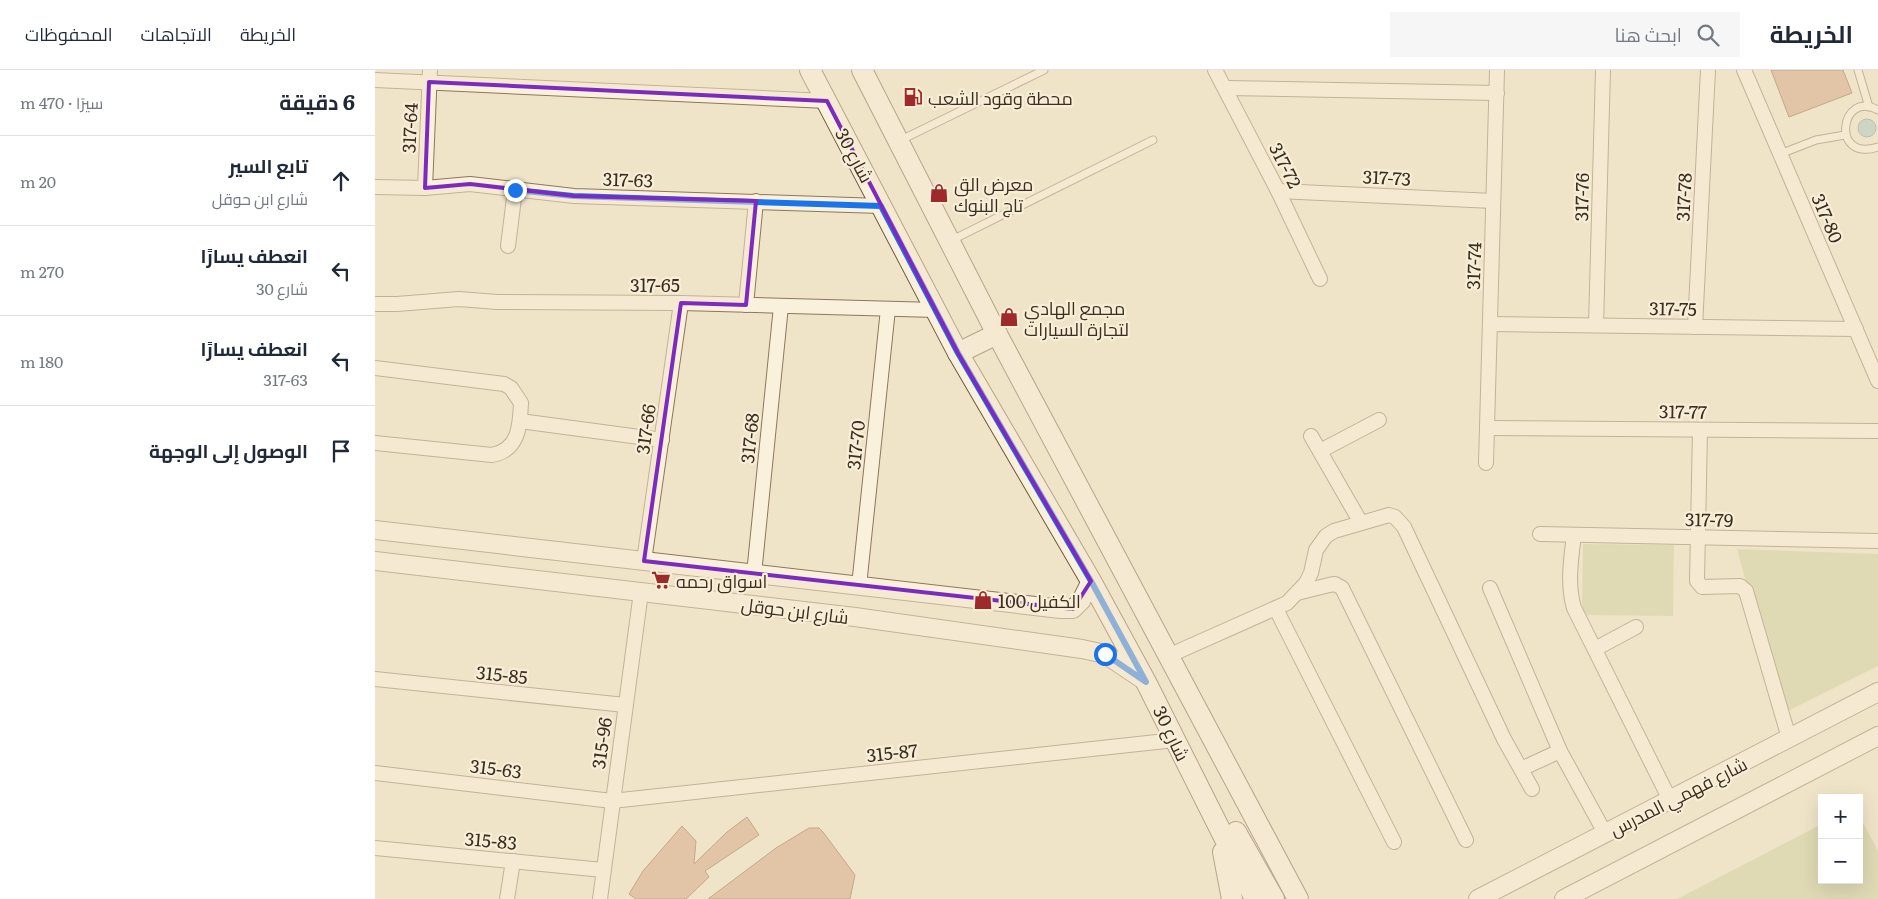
<!DOCTYPE html>
<html lang="ar">
<head>
<meta charset="utf-8">
<style>
  :root { --surface:#fff; --page:#f6f6f7; --text:#1f2937; --muted:#747a83; --line:#e0e1e3 }
  body { margin:0; font-family:Literata,Cairo,serif; background:var(--page); color:var(--text); direction:rtl }
  .controls { position:absolute; right:15px; bottom:15px; display:grid; overflow:hidden; border-radius:0px; box-shadow:0 5px 20px #0002 }
  .controls button { width:45px; height:45px; display:grid; place-items:center; padding:0; border:0; border-bottom:1px solid var(--line); background:var(--surface); color:var(--text); font:25px sans-serif }
  .stop { position:absolute; width:15px; height:15px; margin:-11px; border:4px solid #1a73e8; border-radius:50%; background:#fff }
  .stop.end { background:#1a73e8; border-color:#fff; box-shadow:0 1px 5px #0008 }
  .list { margin:0; padding:0; list-style:none }
  h2 { display:flex; justify-content:space-between; align-items:center; height:65px; margin:0; padding:0 20px; font-size:21px }
  h2 small { font-size:16px; font-weight:400; color:var(--muted) }
  .list li { display:grid; grid-template-columns:32px 1fr auto; gap:15px; align-items:center; box-sizing:border-box; height:90px; padding:0 20px; border-top:1px solid var(--line) }
  .list b { display:block; font-size:19px; white-space:nowrap }
  .list p { margin:0; font-size:16px; white-space:nowrap; color:var(--muted) }
  .list em { font-size:16px; font-style:normal; color:var(--muted) }
  .icon { flex:none; width:28px; height:28px; fill:none; stroke:currentColor; stroke-width:2; stroke-linecap:round; stroke-linejoin:round }
  .map { position:relative; flex:none; width:1503px; height:829px; overflow:hidden; direction:ltr }
  header { display:flex; align-items:center; gap:30px; box-sizing:border-box; height:70px; padding:0 25px; background:var(--surface); border-bottom:1px solid var(--line) }
  header strong { font-size:24px }
  nav { display:flex; gap:28px; margin-inline-start:auto; font-size:18px }
  .search { width:350px; height:45px; background:var(--page); display:flex; align-items:center; gap:12px; box-sizing:border-box; padding:0 18px; border-radius:0px; color:var(--muted); font-size:19px }
  main { display:flex }
  aside { flex:1; background:var(--surface) }
  .map>svg:first-child { display:block }
  .green { fill:#c9cf9b }
  .water { fill:#a9c4bc; stroke:#6f938a }
  .building { fill:#cf9f7d; stroke:#8d5f41 }
  .lines { fill:none; stroke-linecap:round; stroke-linejoin:round }
  .service-casing { stroke:#8d765c; stroke-width:9 }
  .minor-casing { stroke:#8d765c; stroke-width:16 }
  .tertiary-casing { stroke:#8d765c; stroke-width:20 }
  .secondary-casing { stroke:#6f573f; stroke-width:22 }
  .service { stroke:#faf1dc; stroke-width:7 }
  .minor { stroke:#faf1dc; stroke-width:14 }
  .tertiary { stroke:#faf1dc; stroke-width:18 }
  .secondary { stroke:#faf1dc; stroke-width:20 }
  .route { stroke:#1a73e8; stroke-width:6 }
  .marked { fill:none; stroke:#7b2cbf; stroke-width:4; stroke-linejoin:round }
  .labels { text-anchor:middle; dominant-baseline:central; stroke-width:4.5; stroke-linejoin:round; paint-order:stroke }
  .poi-label { font-size:18px; fill:#3d2e20; stroke:#f7eed8; text-anchor:start }
  .street-label { font-size:18px; fill:#3d2e20; stroke:#f7eed8 }
</style>
</head>
<body>
<header>
<strong>الخريطة</strong>
<div class="search"><svg class="icon" aria-label="search" viewBox="0 0 24 24"><circle cx="10" cy="10" r="6"/><path d="M15 15l6 6"/></svg>ابحث هنا</div>
<nav><a>الخريطة</a><a>الاتجاهات</a><a>المحفوظات</a></nav>
</header>
<main>
<div class="map">
<svg width="1503" height="829" viewBox="0 0 1503 829">
  <rect width="100%" height="100%" fill="#f0e4c8"/>
  <g class="green">
    <path d="M 1208,474 L 1299,475 L 1298,546 L 1207,545 Z"/>
    <path d="M 1362,479 L 1503,484 L 1503,596 L 1407,644 Z"/>
    <path d="M 1484,745 L 1503,781 L 1503,829 L 1302,829 L 1447,754 L 1447,810 L 1484,810 Z"/>
  </g>
  <circle class="water" cx="1492" cy="58" r="9"/>
  <g class="building">
    <path d="M 1396,0 L 1468,0 L 1477,23 L 1414,47 Z"/>
    <path d="M 372,747 L 384,765 L 330,801 L 334,807 L 311,829 L 261,829 L 254,824 L 268,801 L 307,756 L 321,771 L 319,794 L 352,762 Z"/>
    <path d="M 434,758 L 444,758 L 448,762 L 480,805 L 475,829 L 333,829 L 401,778 Z"/>
  </g>
  <g class="lines">
    <g class="service-casing">
      <g id="service">
        <path d="M 1483,0 L 1494,37"/>
        <path d="M 1503,40 C 1465,19 1455,93 1503,77"/>
        <path d="M 524,71 L 669,0"/>
        <path d="M 1405,84 L 1441,70 L 1470,65"/>
        <path d="M 575,171 L 778,70"/>
      </g>
    </g>
    <g class="minor-casing">
      <g id="minor">
        <path d="M 840,0 L 903,121 L 945,209"/>
        <path d="M 1369,0 L 1503,311"/>
        <path d="M 0,10 L 452,31"/>
        <path d="M 851,18 L 1122,23"/>
        <path d="M 0,117 L 50,118 L 95,114 L 199,126 L 506,136"/>
        <path d="M 50,118 L 55,0"/>
        <path d="M 903,121 L 1118,131"/>
        <path d="M 133,176 L 140,120"/>
        <path d="M 0,234 L 22,234 L 84,229 L 122,232 L 306,233 L 561,240"/>
        <path d="M 371,235 L 381,131"/>
        <path d="M 1115,254 L 1481,259"/>
        <path d="M 1221,255 L 1228,0"/>
        <path d="M 1320,257 L 1333,0"/>
        <path d="M 0,298 L 129,314 L 136,318 L 146,333 C 145,356 144,380 117,385 L 0,373"/>
        <path d="M 145,351 L 287,370"/>
        <path d="M 1112,358 L 1503,361"/>
        <path d="M 1325,360 L 1322,511 L 1327,517 L 1365,516 L 1371,521 L 1414,668"/>
        <path d="M 936,366 L 986,453"/>
        <path d="M 945,381 L 1004,350"/>
        <path d="M 1111,393 L 1122,0"/>
        <path d="M 1165,464 L 1503,471"/>
        <path d="M 1199,465 C 1196,489 1192,514 1199,538 L 1295,730"/>
        <path d="M 269,491 L 306,233"/>
        <path d="M 379,504 L 406,236"/>
        <path d="M 484,516 L 513,239"/>
        <path d="M 1115,518 L 1185,681 L 1230,763"/>
        <path d="M 922,523 L 954,515 L 960,514 L 967,518 L 1091,770"/>
        <path d="M 901,539 L 1019,772"/>
        <path d="M 1220,579 L 1261,557"/>
        <path d="M 793,586 L 912,533 L 931,513 L 936,503 L 941,480 L 951,466 L 959,461 L 1014,445 L 1020,447 L 1029,457 L 1129,669 L 1157,719"/>
        <path d="M 0,609 L 250,635"/>
        <path d="M 1146,699 L 1185,681"/>
        <path d="M 0,703 L 237,731 L 800,670"/>
        <path d="M 0,778 L 228,800"/>
        <path d="M 132,829 L 138,791"/>
        <path d="M 225,829 L 266,522"/>
      </g>
    </g>
    <g class="tertiary-casing">
      <g id="tertiary">
        <path d="M 0,460 L 686,539 L 698,539 L 706,531 L 716,511"/>
        <path d="M 0,491 L 480,547 L 707,579 L 730,584 L 770,611"/>
        <path d="M 1103,829 L 1503,622"/>
        <path d="M 1189,829 L 1503,666"/>
      </g>
    </g>
    <g class="secondary-casing">
      <g id="secondary">
        <path d="M 435,0 L 583,283 L 716,511 L 771,612 L 880,829"/>
        <path d="M 487,0 L 622,264 L 923,829"/>
        <path d="M 583,283 L 622,264"/>
        <path d="M 861,762 L 899,829"/>
        <path d="M 848,782 L 857,829"/>
      </g>
    </g>
    <use href="#service" class="service"/>
    <use href="#minor" class="minor"/>
    <use href="#tertiary" class="tertiary"/>
    <use href="#secondary" class="secondary"/>
  </g>
  <g class="lines">
    <path class="route" d="M 140,120 L 198,126 L 506,136 L 583,283 L 716,511 L 771,612 L 730,584"/>
  </g>
  <path d="M0 0H1503V829H0ZM 54,12 L 452,31 L 583,283 L 716,511 L 698,539 L 269,491 L 306,233 L 371,235 L 381,131 L 199,126 L 95,114 L 50,118 Z" fill="#f0e4c8" fill-opacity=".55" fill-rule="evenodd"/>
  <path class="marked" d="M 54,12 L 452,31 L 583,283 L 716,511 L 698,539 L 269,491 L 306,233 L 371,235 L 381,131 L 199,126 L 95,114 L 50,118 Z"/>
  <defs>
    <g id="fuel-bare" transform="scale(1.5)"><path d="M-5.5-6h7V0h2V4h1.3V-2.5L3-4.5l.8-.8L6-3V5H2.5V1h-1V6h-7ZM-4.2-4.7v3.2H.2V-4.7Z" fill="#9e2a2b" stroke="#f7eed8" stroke-width="2.5" paint-order="stroke"/></g>
    <g id="shop-bare" transform="scale(1.5)"><path d="M-5-2.5h2.3a2.7 3.5 0 0 1 5.4 0H5L5.5 6h-11ZM-1.5-2.5h3a1.5 2.3 0 0 0-3 0Z" fill="#9e2a2b" stroke="#f7eed8" stroke-width="2.5" paint-order="stroke"/></g>
    <g id="supermarket-bare" transform="scale(1.5)"><path d="M-6-5.5h2.5l.6 2H6L4.5 2H-2.5L-4.4-4H-6ZM-1.5 3.2a1.3 1.3 0 1 0 .1 0ZM3 3.2a1.3 1.3 0 1 0 .1 0Z" fill="#9e2a2b" stroke="#f7eed8" stroke-width="2.5" paint-order="stroke"/></g>
  </defs>
  <g fill-rule="evenodd">
    <use href="#fuel-bare" x="538" y="27"/>
    <use href="#shop-bare" x="564" y="123"/>
    <use href="#shop-bare" x="634" y="247"/>
    <use href="#supermarket-bare" x="286" y="510"/>
    <use href="#shop-bare" x="608" y="530"/>
  </g>
  <g class="labels">
    <g class="poi-label">
      <text x="553" y="27">محطة وقود الشعب</text>
      <text x="579" y="113">معرض الق<tspan x="579" dy="21">تاج البنوك</tspan></text>
      <text x="649" y="237">مجمع الهادي<tspan x="649" dy="21">لتجارة السيارات</tspan></text>
      <text x="301" y="510">اسواق رحمه</text>
      <text x="623" y="530">الكفيل 100</text>
    </g>
    <g class="street-label">
      <text transform="translate(34 58) rotate(-87)">317-64</text>
      <text transform="translate(480 85) rotate(62)">شارع 30</text>
      <text transform="translate(911 95) rotate(63)">317-72</text>
      <text transform="translate(1012 107) rotate(3)">317-73</text>
      <text transform="translate(253 109) rotate(2)">317-63</text>
      <text transform="translate(1206 127) rotate(-89)">317-76</text>
      <text transform="translate(1308 127) rotate(-87)">317-78</text>
      <text transform="translate(1453 148) rotate(67)">317-80</text>
      <text transform="translate(1098 196) rotate(-88)">317-74</text>
      <text x="280" y="214">317-65</text>
      <text transform="translate(1298 238) rotate(1)">317-75</text>
      <text transform="translate(1308 341) rotate(1)">317-77</text>
      <text transform="translate(270 359) rotate(-82)">317-66</text>
      <text transform="translate(374 368) rotate(-84)">317-68</text>
      <text transform="translate(480 375) rotate(-84)">317-70</text>
      <text transform="translate(1334 449) rotate(1)">317-79</text>
      <text transform="translate(420 540) rotate(7)">شارع ابن حوقل</text>
      <text transform="translate(127 604) rotate(6)">315-85</text>
      <text transform="translate(797 663) rotate(64)">شارع 30</text>
      <text transform="translate(226 673) rotate(-82)">315-96</text>
      <text transform="translate(517 682) rotate(-6)">315-87</text>
      <text transform="translate(121 698) rotate(7)">315-63</text>
      <text transform="translate(1303 726) rotate(-27)">شارع فهمي المدرس</text>
      <text transform="translate(116 770) rotate(5)">315-83</text>
    </g>
  </g>
</svg>
<div class="controls">
<button>+</button>
<button>−</button>
</div>
<div class="stop" style="left:730px;top:584px"></div>
<div class="stop end" style="left:140px;top:120px"></div>
</div>
<aside>
<h2>6 دقيقة<small>سيرًا · 470 m</small></h2>
<ul class="list">
<li><svg class="icon" aria-label="ahead" viewBox="0 0 24 24"><path d="M12 20V5M6 11l6-6 6 6"/></svg><div><b>تابع السير</b><p>شارع ابن حوقل</p></div><em>20 m</em></li>
<li><svg class="icon" aria-label="left" viewBox="0 0 24 24"><path d="M17 20v-9H6M10 6l-5 5 5 5"/></svg><div><b>انعطف يسارًا</b><p>شارع 30</p></div><em>270 m</em></li>
<li><svg class="icon" aria-label="left" viewBox="0 0 24 24"><path d="M17 20v-9H6M10 6l-5 5 5 5"/></svg><div><b>انعطف يسارًا</b><p>317-63</p></div><em>180 m</em></li>
<li><svg class="icon" aria-label="arrive" viewBox="0 0 24 24"><path d="M6 21V4h12l-3 4 3 4H6"/></svg><div><b>الوصول إلى الوجهة</b></div></li>
</ul>
</aside>
</main>
</body>
</html>
